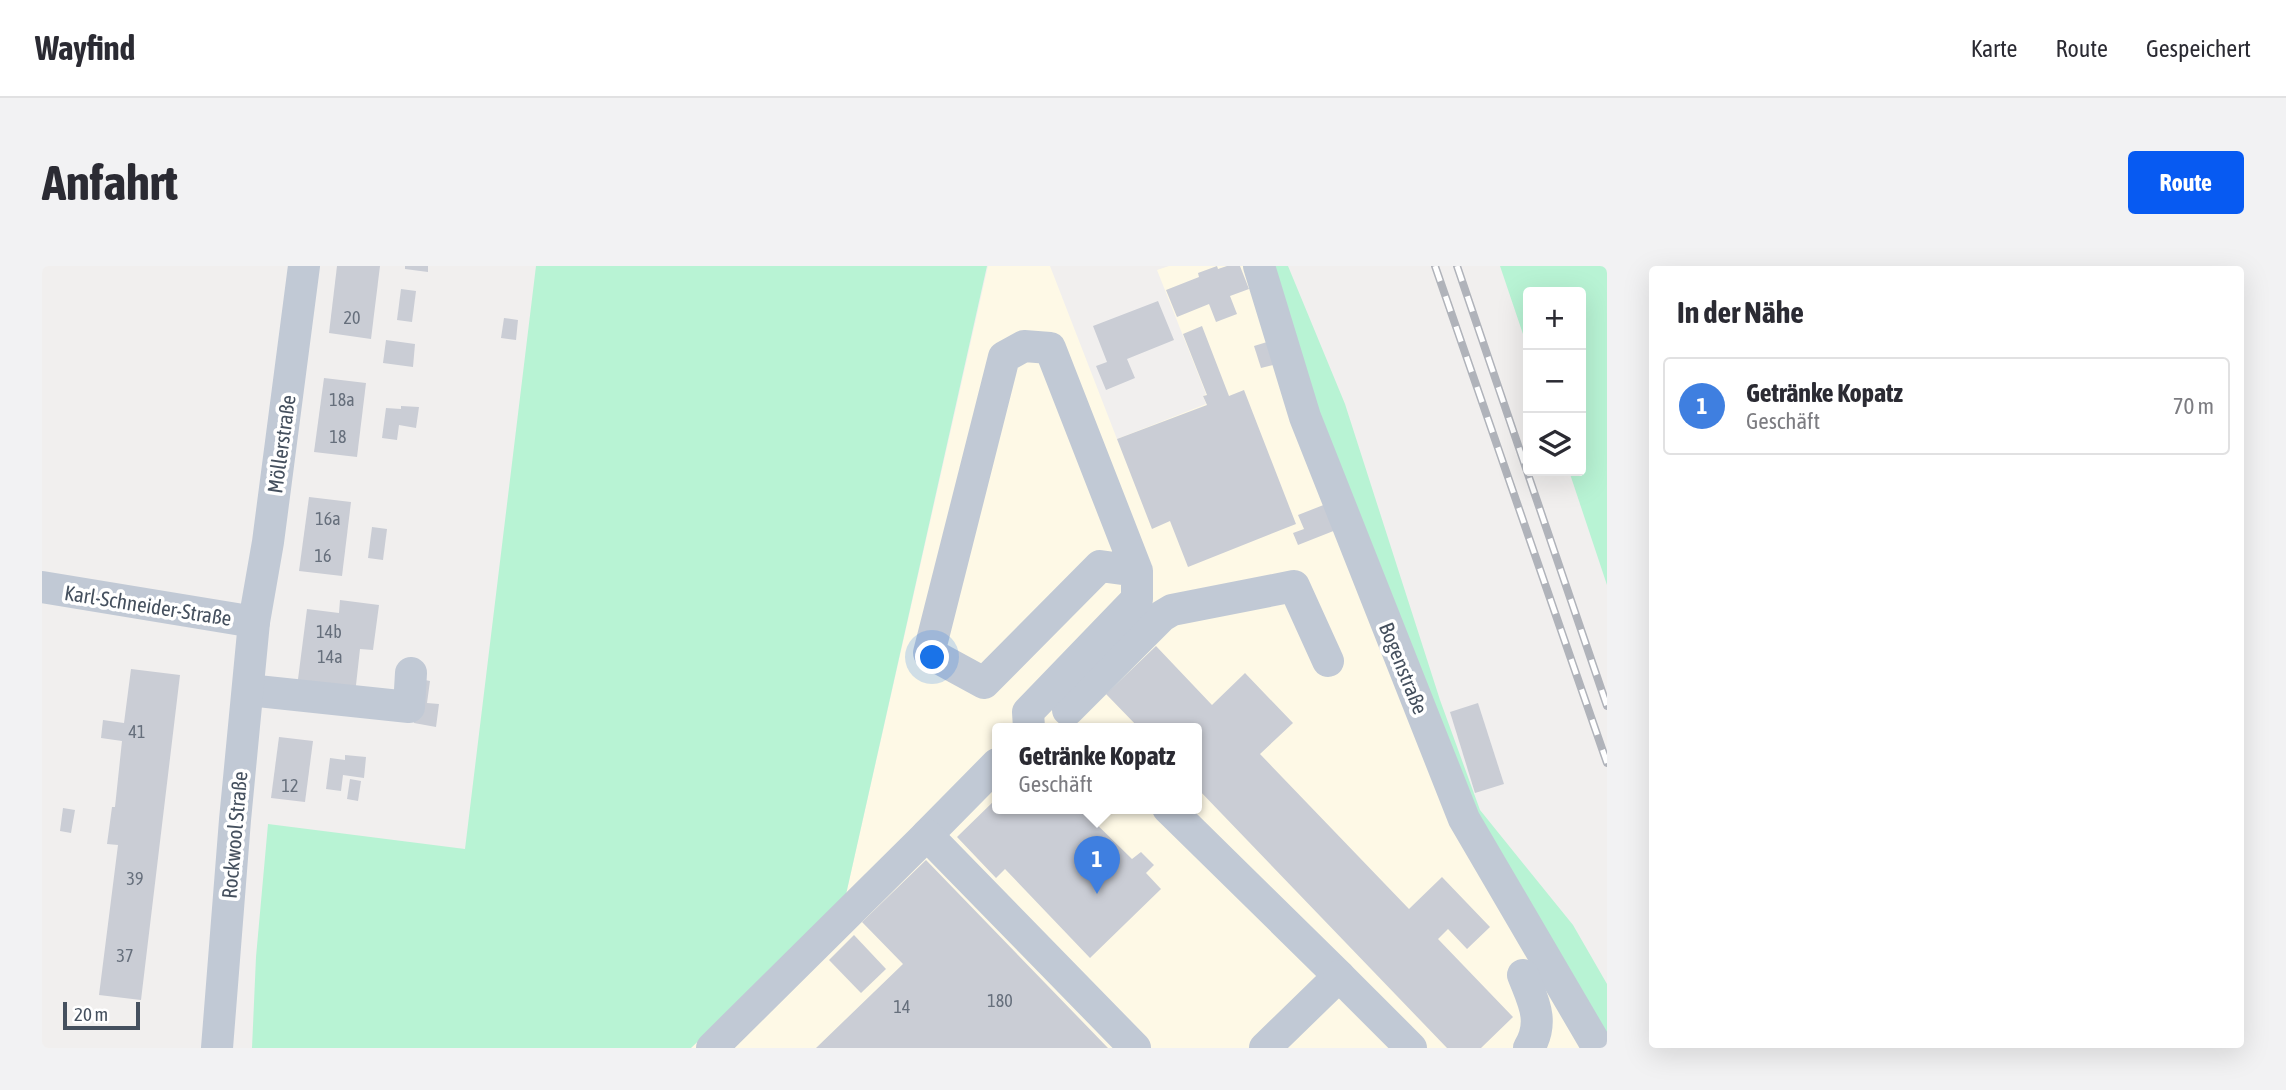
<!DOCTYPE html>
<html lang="de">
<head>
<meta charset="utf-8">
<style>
  :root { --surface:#fff; --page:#f2f2f3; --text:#2b2b33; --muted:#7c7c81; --line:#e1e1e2; --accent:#075af2 }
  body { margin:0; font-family:"Asap Condensed",sans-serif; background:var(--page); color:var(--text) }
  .controls { position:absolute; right:21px; top:21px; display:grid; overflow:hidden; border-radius:7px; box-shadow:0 7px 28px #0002 }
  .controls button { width:63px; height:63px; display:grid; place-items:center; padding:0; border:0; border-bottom:2px solid var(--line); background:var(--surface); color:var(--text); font:35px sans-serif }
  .scale { position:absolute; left:21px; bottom:18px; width:77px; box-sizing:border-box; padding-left:7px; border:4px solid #45505e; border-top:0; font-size:19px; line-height:24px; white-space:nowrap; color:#45505e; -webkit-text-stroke:5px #fff; paint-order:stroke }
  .you { position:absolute; left:891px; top:392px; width:24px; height:24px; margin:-18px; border:5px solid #fff; border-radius:50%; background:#1a73e8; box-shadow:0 0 0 10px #1a73e833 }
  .badge { display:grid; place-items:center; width:46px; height:46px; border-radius:50%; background:var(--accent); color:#fff; font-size:23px; font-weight:700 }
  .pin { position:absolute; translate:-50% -58px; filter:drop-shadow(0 2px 4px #0008) }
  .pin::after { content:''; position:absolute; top:37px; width:24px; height:21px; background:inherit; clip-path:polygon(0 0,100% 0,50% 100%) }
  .popup { position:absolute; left:950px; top:457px; width:210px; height:91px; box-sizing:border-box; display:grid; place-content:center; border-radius:7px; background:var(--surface); filter:drop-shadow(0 2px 5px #0005); font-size:23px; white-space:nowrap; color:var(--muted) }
  .popup b { font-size:26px; color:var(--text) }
  .popup::after { content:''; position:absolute; left:50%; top:100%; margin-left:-14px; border:14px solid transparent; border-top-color:var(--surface) }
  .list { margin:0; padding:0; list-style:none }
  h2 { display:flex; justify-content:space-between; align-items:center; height:91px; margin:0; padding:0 28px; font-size:30px }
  h2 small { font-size:23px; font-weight:400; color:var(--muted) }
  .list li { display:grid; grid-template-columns:46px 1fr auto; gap:21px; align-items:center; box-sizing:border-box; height:98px; margin:0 14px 14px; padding:0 14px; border:2px solid var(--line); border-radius:7px }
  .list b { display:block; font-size:26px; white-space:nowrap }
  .list p { margin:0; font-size:23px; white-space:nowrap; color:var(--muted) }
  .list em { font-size:23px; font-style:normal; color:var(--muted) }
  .icon { flex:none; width:38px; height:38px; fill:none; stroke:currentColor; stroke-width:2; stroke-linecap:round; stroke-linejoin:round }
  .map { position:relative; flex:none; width:1565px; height:782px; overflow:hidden; border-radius:7px }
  header { display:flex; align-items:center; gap:42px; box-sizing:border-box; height:98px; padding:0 35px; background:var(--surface); border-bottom:2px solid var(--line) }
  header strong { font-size:33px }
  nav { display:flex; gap:38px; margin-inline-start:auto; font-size:24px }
  .intro { display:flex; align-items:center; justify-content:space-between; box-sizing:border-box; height:168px; padding:0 42px }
  h1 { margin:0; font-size:49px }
  .button { padding:18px 32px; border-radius:7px; background:var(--accent); color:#fff; font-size:24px; font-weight:700 }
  main { display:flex; gap:42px; padding:0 42px }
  aside { flex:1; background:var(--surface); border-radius:7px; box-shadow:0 7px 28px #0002 }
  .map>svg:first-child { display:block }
  .commercial { fill:#fef9e6; fill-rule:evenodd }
  .green { fill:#b8f3d4 }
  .building { fill:#cacdd5 }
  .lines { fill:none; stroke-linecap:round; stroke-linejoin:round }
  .minor { stroke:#c1c9d5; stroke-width:32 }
  .rail-casing { stroke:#b0b3ba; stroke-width:8 }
  .rail { stroke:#fff; stroke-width:5; stroke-dasharray:16; stroke-linecap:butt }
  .labels { text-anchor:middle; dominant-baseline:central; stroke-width:7; stroke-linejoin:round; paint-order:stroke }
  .number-label { font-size:18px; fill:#666f7c }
  .street-label { font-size:21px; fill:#45505e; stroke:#fff }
</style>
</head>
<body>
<header>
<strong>Wayfind</strong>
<nav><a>Karte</a><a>Route</a><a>Gespeichert</a></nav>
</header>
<div class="intro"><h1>Anfahrt</h1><a class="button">Route</a></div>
<main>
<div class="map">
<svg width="1565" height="782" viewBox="0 0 1565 782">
  <rect width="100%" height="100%" fill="#f1efee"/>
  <path class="commercial" d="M 946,0 L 1008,0 L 1075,173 L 1164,138 L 1161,130 L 1164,128 L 1115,4 L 1127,0 L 1212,0 L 1251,145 L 1547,782 L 649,782 L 803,633 ZM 955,462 L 1155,462 L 1155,542 L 955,542 Z"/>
  <g class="green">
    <path d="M 494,0 L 945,0 L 803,633 L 649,782 L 210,782 L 214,691 L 226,558 L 423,583 Z"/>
    <path d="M 1223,0 L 1246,0 L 1303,138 L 1398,434 L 1438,544 L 1531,659 L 1565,718 L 1565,770 L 1428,551 Z"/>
    <path d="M 1458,0 L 1565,0 L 1565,319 L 1527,205 L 1539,205 L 1539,26 L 1486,26 L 1486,83 Z"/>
  </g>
  <g class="building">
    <path d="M 295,0 L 338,0 L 329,73 L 287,67 Z"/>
    <path d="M 363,0 L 386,0 L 386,6 L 363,3 Z"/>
    <path d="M 1175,0 L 1176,3 L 1185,0 L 1198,0 L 1207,23 L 1188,30 L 1195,48 L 1174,56 L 1167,38 L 1135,51 L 1124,24 L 1157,11 L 1156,7 Z"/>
    <path d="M 359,23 L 374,25 L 370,56 L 355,54 Z"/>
    <path d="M 1116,35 L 1132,74 L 1085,93 L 1093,112 L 1064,124 L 1054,100 L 1065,96 L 1051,60 Z"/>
    <path d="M 462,52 L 476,54 L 474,74 L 459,72 Z"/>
    <path d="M 1160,60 L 1187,130 L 1202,124 L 1254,258 L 1146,301 L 1128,255 L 1110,263 L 1075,173 L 1165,139 L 1161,130 L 1165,129 L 1141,68 Z"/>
    <path d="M 344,74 L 373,78 L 371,101 L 341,97 Z"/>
    <path d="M 1232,74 L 1239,97 L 1219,102 L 1212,80 Z"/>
    <path d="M 282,112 L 324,117 L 315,191 L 272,186 Z"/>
    <path d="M 359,140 L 377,141 L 374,162 L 357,159 L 355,174 L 340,172 L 344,142 L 359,143 Z"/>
    <path d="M 267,231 L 309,236 L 300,310 L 257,305 Z"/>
    <path d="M 1284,238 L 1294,264 L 1256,279 L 1251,267 L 1262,263 L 1256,249 Z"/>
    <path d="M 330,261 L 345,263 L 341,294 L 326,292 Z"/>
    <path d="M 298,334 L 337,339 L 331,384 L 318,383 L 313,428 L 255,421 L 265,343 L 297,347 Z"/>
    <path d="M 1114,380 L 1170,439 L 1203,407 L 1251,457 L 1218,488 L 1367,643 L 1400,611 L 1448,661 L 1425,683 L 1406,663 L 1396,673 L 1471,751 L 1439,782 L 1405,782 L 1155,522 L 1155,462 L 1097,462 L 1064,428 Z"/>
    <path d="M 89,403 L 138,409 L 99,734 L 57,729 L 76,579 L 65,578 L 70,541 L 73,541 L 80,475 L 59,472 L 61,454 L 82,457 Z"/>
    <path d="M 378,413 L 388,415 L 385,437 L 397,438 L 394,461 L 372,457 Z"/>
    <path d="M 1436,437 L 1462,518 L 1433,527 L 1408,446 Z"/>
    <path d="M 237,471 L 271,475 L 263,536 L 229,532 Z"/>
    <path d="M 303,489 L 324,491 L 322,512 L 301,509 L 299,525 L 284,523 L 288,492 L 303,494 Z"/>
    <path d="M 308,513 L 319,515 L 316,535 L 305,533 Z"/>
    <path d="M 955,532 L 955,542 L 1038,542 L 1090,593 L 1099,586 L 1112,599 L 1104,607 L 1119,623 L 1048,692 L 963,603 L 954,612 L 915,571 Z"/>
    <path d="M 21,542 L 33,544 L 29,567 L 18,565 Z"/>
    <path d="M 884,594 L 1066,782 L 774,782 L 861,698 L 820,656 Z"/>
    <path d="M 812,669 L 844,703 L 819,727 L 787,694 Z"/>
  </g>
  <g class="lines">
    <g class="minor">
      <path d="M 1217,0 L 1263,151 L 1422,553 L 1556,782"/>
      <path d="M 0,321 L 212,356"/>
      <path d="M 206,424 L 367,441 L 369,407"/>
      <path d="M 1026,444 L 1120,350 L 1130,344 L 1252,320 L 1286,395"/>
      <path d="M 987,462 L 986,446 L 1095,333 L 1095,305 L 1008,82 L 982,80 L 962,91 L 887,387 L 942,417 L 1058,300 L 1095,305"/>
      <path d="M 1126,542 L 1297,710 L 1223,782"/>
      <path d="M 885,569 L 955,498"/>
      <path d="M 1481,709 C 1491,735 1503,755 1487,782"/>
      <path d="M 1297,710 L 1369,782"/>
      <path d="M 175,782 L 193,554 L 212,356 L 226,276 L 262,0"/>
      <path d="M 670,782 L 885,569 L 1093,782"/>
    </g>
    <g class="rail-casing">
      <g id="rail">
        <path d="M 1393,0 L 1565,497"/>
        <path d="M 1415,0 L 1565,440"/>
      </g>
    </g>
    <use href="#rail" class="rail"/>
  </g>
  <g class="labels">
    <g class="number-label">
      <text x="310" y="51">20</text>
      <text x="300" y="133">18a</text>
      <text x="296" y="170">18</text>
      <text x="286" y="252">16a</text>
      <text x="281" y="289">16</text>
      <text x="287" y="365">14b</text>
      <text x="288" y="390">14a</text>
      <text x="95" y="465">41</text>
      <text x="248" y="519">12</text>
      <text x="93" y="612">39</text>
      <text x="83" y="689">37</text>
      <text x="958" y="734">180</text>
      <text x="860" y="740">14</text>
    </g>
    <g class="street-label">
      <text transform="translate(239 178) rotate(-82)">Möllerstraße</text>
      <text transform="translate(106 339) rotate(9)">Karl-Schneider-Straße</text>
      <text transform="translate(1362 402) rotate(68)">Bogenstraße</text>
      <text transform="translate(192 569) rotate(-85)">Rockwool Straße</text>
    </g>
  </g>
</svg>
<div class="controls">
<button>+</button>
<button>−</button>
<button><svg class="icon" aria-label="layers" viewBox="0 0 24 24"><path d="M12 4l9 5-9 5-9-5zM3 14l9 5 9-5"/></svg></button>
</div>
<div class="scale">20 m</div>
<div class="you"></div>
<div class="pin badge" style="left:1055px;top:628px;background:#3f7fe0">1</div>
<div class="popup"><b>Getränke Kopatz</b>Geschäft</div>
</div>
<aside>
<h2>In der Nähe<small></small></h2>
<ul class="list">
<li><span class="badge" style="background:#3f7fe0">1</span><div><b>Getränke Kopatz</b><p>Geschäft</p></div><em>70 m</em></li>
</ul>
</aside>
</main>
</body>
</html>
